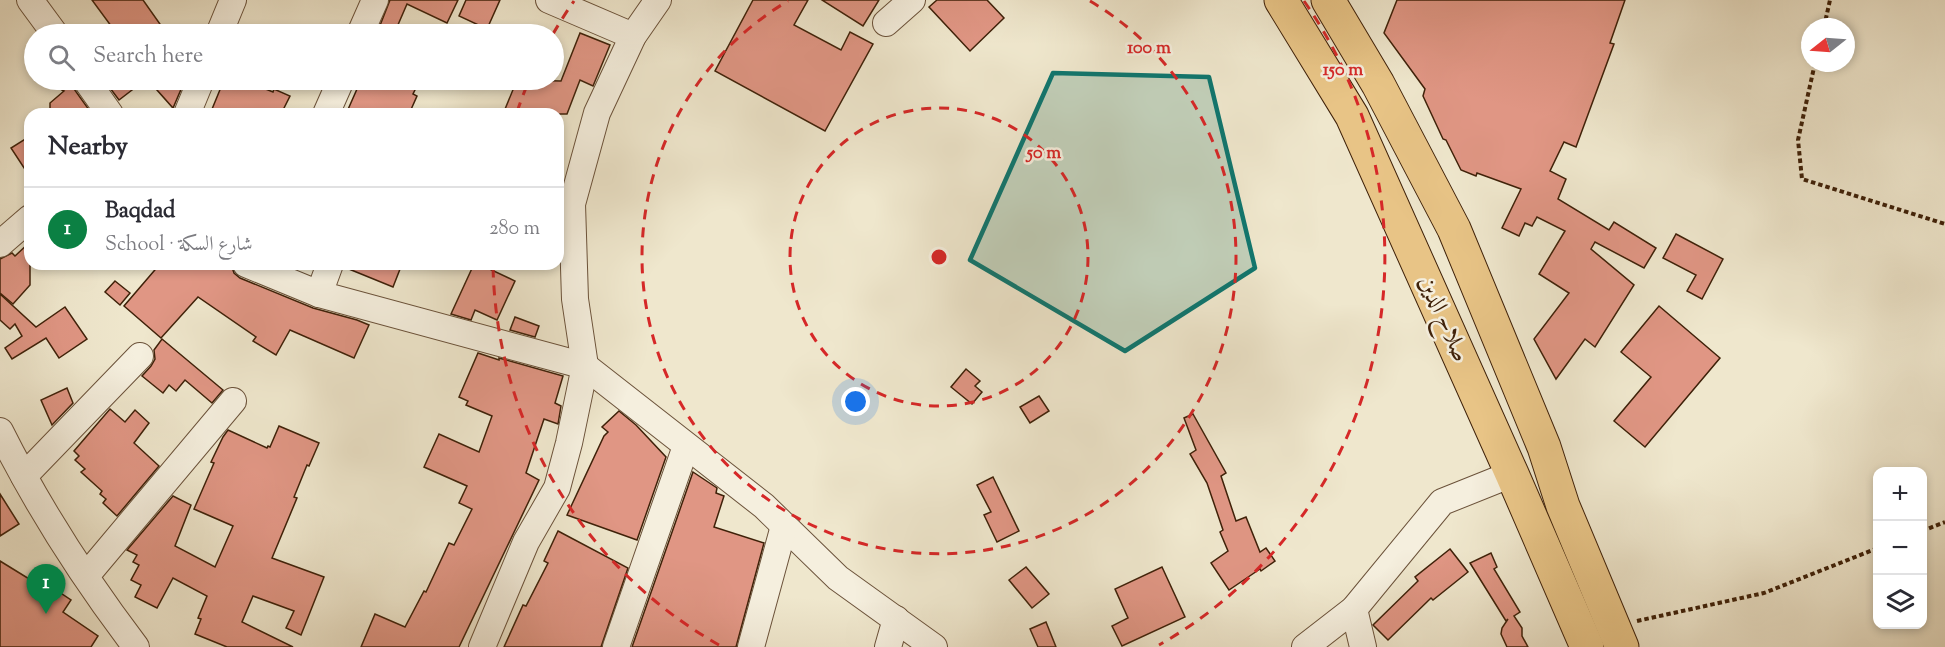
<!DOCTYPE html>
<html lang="en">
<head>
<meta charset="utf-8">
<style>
  :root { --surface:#fff; --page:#f2f2f3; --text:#2b2b33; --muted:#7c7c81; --line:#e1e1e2; --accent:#0b8043 }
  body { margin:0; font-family:"Sorts Mill Goudy",Amiri,serif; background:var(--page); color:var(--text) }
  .controls { position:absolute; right:18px; bottom:18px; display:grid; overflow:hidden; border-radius:12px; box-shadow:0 3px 9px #0003 }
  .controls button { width:54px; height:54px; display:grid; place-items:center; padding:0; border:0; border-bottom:2px solid var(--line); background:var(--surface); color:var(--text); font:30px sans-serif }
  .compass { position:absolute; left:1801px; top:18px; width:54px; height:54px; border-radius:50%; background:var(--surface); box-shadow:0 3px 9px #0003; rotate:253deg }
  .you { position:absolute; left:856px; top:402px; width:21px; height:21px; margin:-15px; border:4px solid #fff; border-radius:50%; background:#1a73e8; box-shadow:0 0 0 9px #1a73e833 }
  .badge { display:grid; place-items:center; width:39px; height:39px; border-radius:50%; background:var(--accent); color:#fff; font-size:20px; font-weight:700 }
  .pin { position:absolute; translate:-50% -50px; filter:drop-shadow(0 2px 3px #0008) }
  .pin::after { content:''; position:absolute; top:32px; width:21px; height:18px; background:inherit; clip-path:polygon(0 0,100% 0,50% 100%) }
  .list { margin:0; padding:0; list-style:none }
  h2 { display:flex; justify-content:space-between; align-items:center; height:78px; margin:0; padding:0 24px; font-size:26px }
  h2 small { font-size:20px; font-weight:400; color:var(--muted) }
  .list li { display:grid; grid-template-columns:39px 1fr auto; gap:18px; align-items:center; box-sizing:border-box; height:84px; padding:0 24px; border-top:2px solid var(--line) }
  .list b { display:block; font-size:22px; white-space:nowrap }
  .list p { margin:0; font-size:20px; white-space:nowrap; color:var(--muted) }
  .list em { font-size:20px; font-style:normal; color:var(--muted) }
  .icon { flex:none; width:33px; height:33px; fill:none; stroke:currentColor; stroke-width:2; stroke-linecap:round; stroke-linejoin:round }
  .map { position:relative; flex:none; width:1945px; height:647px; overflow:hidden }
  .search { position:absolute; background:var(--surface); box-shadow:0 3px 9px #0003; left:24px; top:24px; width:540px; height:66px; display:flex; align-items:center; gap:15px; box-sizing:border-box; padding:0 21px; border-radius:33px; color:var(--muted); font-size:22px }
  .panel { position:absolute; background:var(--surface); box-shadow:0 3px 9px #0003; left:24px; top:108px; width:540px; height:162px; border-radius:18px }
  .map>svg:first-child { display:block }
  .building { fill:#e09684; stroke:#3f2109; stroke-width:1.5 }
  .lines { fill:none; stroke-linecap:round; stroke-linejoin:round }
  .minor-casing { stroke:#6b523a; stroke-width:28 }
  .highway-casing { stroke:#3f2109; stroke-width:35 }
  .path { stroke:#3f2109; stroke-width:4; stroke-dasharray:4.5 3; stroke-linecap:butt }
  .minor { stroke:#f5efde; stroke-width:26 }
  .highway { stroke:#e8c486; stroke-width:33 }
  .marked { fill:#0f766e; fill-opacity:0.2; stroke:#0f766e; stroke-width:4.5; stroke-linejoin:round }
  .ring { fill:none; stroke:#d62828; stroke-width:3; stroke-dasharray:10 8 }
  .labels { text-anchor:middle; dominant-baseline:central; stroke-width:5; stroke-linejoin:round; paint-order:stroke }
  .street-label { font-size:24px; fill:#3f2109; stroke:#f5efde }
  .centre { fill:#d62828; stroke:#f5efde; stroke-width:3 }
  .ring-label { font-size:18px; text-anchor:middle; font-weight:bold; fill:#d62828; stroke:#f5efde; stroke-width:5; stroke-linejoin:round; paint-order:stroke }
</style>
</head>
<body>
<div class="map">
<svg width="1945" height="647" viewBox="0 0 1945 647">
  <rect width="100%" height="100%" fill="#efe7cd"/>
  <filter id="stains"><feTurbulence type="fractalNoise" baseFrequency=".00333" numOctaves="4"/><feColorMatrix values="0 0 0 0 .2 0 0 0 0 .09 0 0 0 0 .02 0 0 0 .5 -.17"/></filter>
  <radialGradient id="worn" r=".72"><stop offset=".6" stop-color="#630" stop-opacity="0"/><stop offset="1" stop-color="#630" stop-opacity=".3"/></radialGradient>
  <g class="building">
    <path d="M 92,0 L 143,0 L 167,34 L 117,34 Z"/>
    <path d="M 390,0 L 458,0 L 447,23 L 407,4 L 394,34 L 379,28 Z"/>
    <path d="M 466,0 L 500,0 L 487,29 L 459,16 Z"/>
    <path d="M 753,0 L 808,0 L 794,25 L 841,50 L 850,32 L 873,44 L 825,131 L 715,71 Z"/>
    <path d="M 822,0 L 879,0 L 863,26 Z"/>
    <path d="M 937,0 L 987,0 L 1004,18 L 970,51 L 929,7 Z"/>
    <path d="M 1397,0 L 1625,0 L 1610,43 L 1614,44 L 1576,147 L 1564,142 L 1550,171 L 1566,179 L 1558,199 L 1609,230 L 1614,222 L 1656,248 L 1644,268 L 1595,242 L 1591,249 L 1634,285 L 1595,347 L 1585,339 L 1556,379 L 1534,339 L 1569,293 L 1539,274 L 1565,231 L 1537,217 L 1532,226 L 1525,223 L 1519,236 L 1502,228 L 1521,189 L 1477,173 L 1476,176 L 1461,170 L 1446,140 L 1443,139 L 1423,96 L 1425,89 L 1384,33 Z"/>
    <path d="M 580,33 L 610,45 L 593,86 L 580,80 L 567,114 L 503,114 L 517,80 L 561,81 Z"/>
    <path d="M 104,80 L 145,80 L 119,100 Z"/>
    <path d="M 170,80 L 185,80 L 173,108 L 157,90 Z"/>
    <path d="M 224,80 L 243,80 L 273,92 L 274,89 L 290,96 L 281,114 L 210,114 Z"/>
    <path d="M 361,80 L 420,80 L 413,94 L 417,96 L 409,114 L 346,114 Z"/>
    <path d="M 71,82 L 74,89 L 92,114 L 54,114 L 50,109 L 50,103 L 64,91 L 62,90 Z"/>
    <path d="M 30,136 L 30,177 L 11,148 Z"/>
    <path d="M 1676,234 L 1723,259 L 1702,299 L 1687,291 L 1696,275 L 1663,258 Z"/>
    <path d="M 30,242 L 30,285 L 13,304 L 0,293 L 0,259 L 12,253 L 15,256 Z"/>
    <path d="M 160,264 L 231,264 L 234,273 L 240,278 L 313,308 L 357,320 L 369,325 L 354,358 L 290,330 L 276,355 L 253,341 L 256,337 L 198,297 L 161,338 L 124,306 Z"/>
    <path d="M 345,264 L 402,264 L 393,287 L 344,267 Z"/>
    <path d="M 474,264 L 479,264 L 515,281 L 497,320 L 475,310 L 471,320 L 451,314 Z"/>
    <path d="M 115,281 L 130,293 L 120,305 L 105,292 Z"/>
    <path d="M 0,294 L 36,327 L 65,307 L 87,339 L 59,358 L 46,338 L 12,359 L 5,348 L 22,336 L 15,324 L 10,329 L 0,320 Z"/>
    <path d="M 1659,306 L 1720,358 L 1645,447 L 1614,421 L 1651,377 L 1621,352 Z"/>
    <path d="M 515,317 L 539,326 L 535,337 L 510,330 Z"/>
    <path d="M 162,339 L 223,390 L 212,403 L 185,380 L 176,391 L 169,385 L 163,393 L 142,376 L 151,366 L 155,359 L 154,350 Z"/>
    <path d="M 478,353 L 499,360 L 499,358 L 563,376 L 555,403 L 561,406 L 558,424 L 544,419 L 526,473 L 539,480 L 459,647 L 361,647 L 375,614 L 405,627 L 424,591 L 426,592 L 449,543 L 454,545 L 472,509 L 459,503 L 467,486 L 424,467 L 439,434 L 479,452 L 492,416 L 466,405 L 468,401 L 459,397 Z"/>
    <path d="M 966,369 L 980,381 L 975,386 L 982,392 L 972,404 L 951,387 Z"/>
    <path d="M 67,388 L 73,403 L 52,425 L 41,400 Z"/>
    <path d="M 1039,396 L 1049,411 L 1030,423 L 1020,407 Z"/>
    <path d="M 110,409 L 125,422 L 135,410 L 149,423 L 134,443 L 159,466 L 117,516 L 103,503 L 106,499 L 100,494 L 102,491 L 81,472 L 85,469 L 75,460 L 79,456 L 74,451 Z"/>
    <path d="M 619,411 L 636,425 L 666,457 L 637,540 L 567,515 L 604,436 L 608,432 L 602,427 Z"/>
    <path d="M 1193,414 L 1226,473 L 1221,476 L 1236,521 L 1246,517 L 1260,552 L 1266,548 L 1275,561 L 1261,571 L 1260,569 L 1229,590 L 1211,563 L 1228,551 L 1220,532 L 1223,530 L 1207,483 L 1190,454 L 1196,450 L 1184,418 Z"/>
    <path d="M 279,426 L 319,443 L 309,466 L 307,465 L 294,497 L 297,498 L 272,558 L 324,577 L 301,635 L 286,628 L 294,611 L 253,596 L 242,622 L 293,647 L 227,647 L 195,634 L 201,619 L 198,618 L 207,596 L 173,578 L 157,608 L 135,597 L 141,585 L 131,580 L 139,565 L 133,562 L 137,555 L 127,550 L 173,496 L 191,505 L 175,546 L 215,567 L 233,526 L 194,509 L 214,463 L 211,462 L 223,437 L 228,430 L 267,448 L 268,446 L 270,447 Z"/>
    <path d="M 693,472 L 717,488 L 716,493 L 724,496 L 714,527 L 764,543 L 736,647 L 632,647 Z"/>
    <path d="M 993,477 L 1019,531 L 997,542 L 984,515 L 991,512 L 977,485 Z"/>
    <path d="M 0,494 L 19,524 L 0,536 Z"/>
    <path d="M 558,531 L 628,568 L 601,647 L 504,647 L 523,605 L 526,606 L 548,563 L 544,561 Z"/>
    <path d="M 1450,549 L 1468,572 L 1433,600 L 1431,598 L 1388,640 L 1373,625 L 1418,581 L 1415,577 Z"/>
    <path d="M 1491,553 L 1497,567 L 1494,569 L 1520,612 L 1514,616 L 1522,628 L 1522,636 L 1528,647 L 1507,647 L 1501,634 L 1502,628 L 1508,619 L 1506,621 L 1470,563 Z"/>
    <path d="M 0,561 L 47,590 L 50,586 L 71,600 L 63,612 L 98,636 L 91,647 L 0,647 Z"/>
    <path d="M 1026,567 L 1049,594 L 1032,608 L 1009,580 Z"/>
    <path d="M 1162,567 L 1185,617 L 1122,646 L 1112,626 L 1128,618 L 1115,589 Z"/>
    <path d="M 1046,622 L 1056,647 L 1038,647 L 1030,629 Z"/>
  </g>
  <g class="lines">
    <g class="minor-casing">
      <g id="minor">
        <path d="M 30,0 L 55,34"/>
        <path d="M 549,0 L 633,36"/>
        <path d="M 886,23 L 912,0"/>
        <path d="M 219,34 L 233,0"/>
        <path d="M 360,34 L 375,0"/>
        <path d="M 86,80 L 110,114"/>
        <path d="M 187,114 L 201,80"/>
        <path d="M 326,114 L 341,80"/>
        <path d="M 0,244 L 30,218"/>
        <path d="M 246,264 L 319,294 L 585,366 L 764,506 L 838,578 L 934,647"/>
        <path d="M 319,294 L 330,264"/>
        <path d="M 0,431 C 38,507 85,580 136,647"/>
        <path d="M 24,476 L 140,356"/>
        <path d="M 86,576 L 233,401"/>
        <path d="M 1354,609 L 1363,647"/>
        <path d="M 482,647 L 526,542 L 557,488 L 569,443 L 585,366 L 575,299 L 572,204 L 597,113 L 633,36 L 658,0"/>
        <path d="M 616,647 L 686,446"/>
        <path d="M 751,647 L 784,526"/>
        <path d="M 888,647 L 896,619"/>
        <path d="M 1305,647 L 1354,609 L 1442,502 L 1512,474"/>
      </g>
    </g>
    <g class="highway-casing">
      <g id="highway">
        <path d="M 1281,0 L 1352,116 L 1512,474 L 1587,647"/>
        <path d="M 1328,0 L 1378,84 L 1454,229 L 1544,447 L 1563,506 L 1622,647"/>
      </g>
    </g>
    <g class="path">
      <path d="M 1824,27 L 1830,0"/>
      <path d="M 1815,63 L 1798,140 L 1802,179 L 1945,224"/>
      <path d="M 1922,531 L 1945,522"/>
      <path d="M 1637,621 L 1764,593 L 1878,548"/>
    </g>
    <use href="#minor" class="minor"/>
    <use href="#highway" class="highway"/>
  </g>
  <path class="marked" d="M 1053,73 L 1209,77 L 1255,268 L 1125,351 L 970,260 Z"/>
  <g class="ring">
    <circle cx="939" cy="257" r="149"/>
    <path d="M1090 1A297 297 0 1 1 788 1"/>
    <path d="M719 645A446 446 0 0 1 493 265M517 112A446 446 0 0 1 528 83M553 34A446 446 0 0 1 574 1M1304 1A446 446 0 0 1 1159 645"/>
  </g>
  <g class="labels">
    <g class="street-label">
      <text transform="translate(1443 319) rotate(66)">صلاح الدين</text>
    </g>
  </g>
  <circle cx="939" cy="257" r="9" class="centre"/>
  <g class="ring-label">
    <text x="1149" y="53">100 m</text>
    <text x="1343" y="75">150 m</text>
    <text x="1044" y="158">50 m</text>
  </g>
  <rect width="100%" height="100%" filter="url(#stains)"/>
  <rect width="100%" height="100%" fill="url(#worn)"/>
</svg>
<div class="controls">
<button>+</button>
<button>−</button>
<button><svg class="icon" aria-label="layers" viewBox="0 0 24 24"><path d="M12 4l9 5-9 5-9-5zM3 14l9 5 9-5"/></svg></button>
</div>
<svg class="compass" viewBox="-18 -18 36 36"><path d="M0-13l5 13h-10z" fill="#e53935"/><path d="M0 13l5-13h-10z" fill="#7c7c81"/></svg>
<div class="you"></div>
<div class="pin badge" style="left:46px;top:614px">1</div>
<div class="search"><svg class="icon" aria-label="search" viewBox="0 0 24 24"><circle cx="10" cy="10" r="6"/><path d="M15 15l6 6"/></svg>Search here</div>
<section class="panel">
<h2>Nearby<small></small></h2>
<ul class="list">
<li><span class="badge">1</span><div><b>Baqdad</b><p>School · شارع السكة</p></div><em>280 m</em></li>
</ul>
</section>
</div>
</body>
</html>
